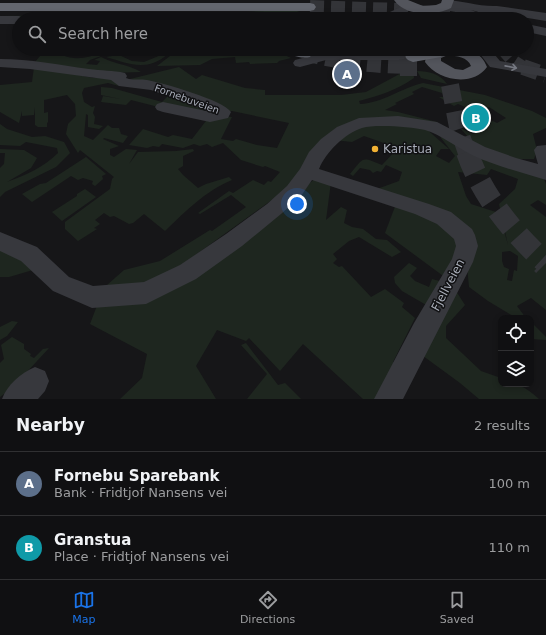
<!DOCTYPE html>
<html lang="en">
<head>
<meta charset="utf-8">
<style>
  :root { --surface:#101012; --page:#19191b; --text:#f1f3f6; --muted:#9c9d9f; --line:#303032; --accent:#1a73e8 }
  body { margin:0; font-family:"DejaVu Sans",sans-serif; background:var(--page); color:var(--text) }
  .controls { position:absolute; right:12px; bottom:12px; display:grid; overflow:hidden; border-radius:8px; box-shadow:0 2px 6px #0003 }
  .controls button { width:36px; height:36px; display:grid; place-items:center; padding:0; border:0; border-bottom:1px solid var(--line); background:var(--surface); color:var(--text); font:20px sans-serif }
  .you { position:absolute; left:297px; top:204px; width:14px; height:14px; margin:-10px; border:3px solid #fff; border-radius:50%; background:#1a73e8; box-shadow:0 0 0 6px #1a73e833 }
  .badge { display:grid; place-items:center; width:26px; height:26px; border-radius:50%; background:var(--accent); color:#fff; font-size:13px; font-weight:700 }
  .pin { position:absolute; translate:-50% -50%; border:2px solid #fff; box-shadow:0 1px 4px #0006 }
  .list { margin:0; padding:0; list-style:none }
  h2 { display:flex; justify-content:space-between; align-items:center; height:52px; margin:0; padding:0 16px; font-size:17px }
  h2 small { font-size:13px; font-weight:400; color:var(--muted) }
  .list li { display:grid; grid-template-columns:26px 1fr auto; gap:12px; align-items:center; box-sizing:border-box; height:64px; padding:0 16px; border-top:1px solid var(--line) }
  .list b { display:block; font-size:15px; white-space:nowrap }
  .list p { margin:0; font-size:13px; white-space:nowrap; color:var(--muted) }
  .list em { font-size:13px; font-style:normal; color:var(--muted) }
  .icon { flex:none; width:22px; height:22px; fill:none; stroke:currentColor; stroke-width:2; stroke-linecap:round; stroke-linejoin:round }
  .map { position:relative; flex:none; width:546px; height:399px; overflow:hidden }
  .search { position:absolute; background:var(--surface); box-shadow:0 2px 6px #0003; left:12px; right:12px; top:12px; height:44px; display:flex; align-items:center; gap:10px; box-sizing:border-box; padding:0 14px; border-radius:22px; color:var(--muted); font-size:15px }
  .sheet { height:180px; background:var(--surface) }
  nav { display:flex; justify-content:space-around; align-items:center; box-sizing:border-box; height:56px; border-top:1px solid var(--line); background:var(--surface); font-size:11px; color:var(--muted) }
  nav a { display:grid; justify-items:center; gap:2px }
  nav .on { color:var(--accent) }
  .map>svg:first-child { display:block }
  .green { fill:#1e261f; fill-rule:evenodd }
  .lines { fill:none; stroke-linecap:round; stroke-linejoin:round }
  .minor-tunnel-far1 { stroke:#333438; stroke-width:12; stroke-dasharray:12 6; stroke-linecap:butt }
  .minor-tunnel { stroke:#333438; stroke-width:16; stroke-dasharray:16 8; stroke-linecap:butt }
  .major-tunnel-far2 { stroke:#333438; stroke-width:18; stroke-dasharray:18 9; stroke-linecap:butt }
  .major-tunnel-far1 { stroke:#333438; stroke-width:22; stroke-dasharray:22 11; stroke-linecap:butt }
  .major-tunnel { stroke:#333438; stroke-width:28; stroke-dasharray:28 14; stroke-linecap:butt }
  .highway-tunnel-far1 { stroke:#333438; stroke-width:14; stroke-dasharray:14 7; stroke-linecap:butt }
  .highway-tunnel { stroke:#333438; stroke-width:18; stroke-dasharray:18 9; stroke-linecap:butt }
  .minor { fill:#37383d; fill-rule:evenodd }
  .major { fill:#53555c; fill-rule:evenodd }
  .highway { fill:#63666e; fill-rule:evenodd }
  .oneway { stroke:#757881 }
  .poi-dot { fill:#f2b134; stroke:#111113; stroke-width:1.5 }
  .labels { text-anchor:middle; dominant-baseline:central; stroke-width:3; stroke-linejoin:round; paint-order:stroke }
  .far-street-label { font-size:10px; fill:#a8adb8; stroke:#111113 }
  .poi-label { font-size:12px; fill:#a8adb8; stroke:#111113; text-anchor:start }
  .street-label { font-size:12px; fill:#a8adb8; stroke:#111113 }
</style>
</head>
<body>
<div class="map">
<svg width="546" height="399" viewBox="0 0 546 399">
  <rect width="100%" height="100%" fill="#161618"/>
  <g class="green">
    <path d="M 265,11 L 300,11 L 287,15 L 282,19 L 245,19 L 226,13 Z"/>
    <path d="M 80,15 L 163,15 L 206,17 L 203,19 L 190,17 L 0,18 L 0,16 Z"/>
    <path d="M 54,49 L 61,49 L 62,55 C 76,61 89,58 102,52 L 101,56 L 90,60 L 86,64 L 97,65 L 100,61 L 94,60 L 101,57 C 114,64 127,64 141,72 L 107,73 L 35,62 L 40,56 Z"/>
    <path d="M 198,49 L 272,49 L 291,58 L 279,61 L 277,63 L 250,64 L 249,62 L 236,63 L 235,57 L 212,59 L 200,65 L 157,66 L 170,56 L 172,52 L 181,54 Z"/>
    <path d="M 166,50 L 168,50 L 168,54 C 147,72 130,64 106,57 L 119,55 L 132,61 L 144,62 L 161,55 Z"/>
    <path d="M 34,67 L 94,78 L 109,78 L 115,80 L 119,86 L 108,83 L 84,88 L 82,93 L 84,102 L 92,107 L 95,106 L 93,113 L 95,117 L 94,124 L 103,126 L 99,129 L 88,127 L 88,115 L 86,114 L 84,136 L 93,140 L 108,125 L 112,128 L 119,128 L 121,134 L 128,136 L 123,143 L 104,138 L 103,139 L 119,146 L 110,149 L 110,155 L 114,157 L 126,149 L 137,150 L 129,164 L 138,152 L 176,151 L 193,149 L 194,151 L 183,156 L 183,166 L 178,169 L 183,175 L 198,188 L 206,184 L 229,177 L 232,180 C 204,192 187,210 165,231 L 144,214 L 133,223 L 129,224 L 114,216 L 110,217 L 104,213 L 95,220 L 100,224 L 94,228 L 97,229 L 78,241 L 65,229 L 65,222 L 110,189 L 112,179 L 114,177 L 80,150 L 78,153 L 66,134 L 68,124 L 76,116 L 75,104 L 67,95 L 44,100 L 44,113 L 48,112 L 48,122 L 47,123 L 47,127 L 38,127 L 35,125 L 35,107 L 34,115 L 22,116 L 22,111 L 19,123 L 0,112 L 0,85 L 32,82 Z"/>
    <path d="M 179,67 L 196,79 L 202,75 L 245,88 L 265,90 L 265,95 L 341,95 L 366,92 L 407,70 L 413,70 L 414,78 C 397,90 378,96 359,101 L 360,104 C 383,103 401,88 423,83 L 485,95 L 532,111 L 546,118 L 546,128 L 533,134 L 537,150 L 534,159 L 511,159 L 468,140 L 470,139 L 460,128 L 473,134 L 491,124 L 490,122 L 493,121 L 497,123 L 506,118 L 489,107 L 480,112 C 472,108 466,108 458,104 L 454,106 L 439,97 L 446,97 L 442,93 L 422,87 L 412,92 L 414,94 L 395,103 L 397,104 L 385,110 L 398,112 L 437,122 L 438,124 L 423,126 L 449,149 L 441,149 L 436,156 L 449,163 L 455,156 L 441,138 L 439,133 L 544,179 L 546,184 L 546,205 L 538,200 L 530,205 L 546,217 L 546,310 L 531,298 L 517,306 L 526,318 L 513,318 L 513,316 L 488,301 L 469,287 L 467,266 L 469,237 L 377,189 L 399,181 L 402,172 L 386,165 L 381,172 L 377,171 L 373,173 L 370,170 L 360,168 L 353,176 L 350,174 C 364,157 361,156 382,165 L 398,148 L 364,136 L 352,142 L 325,139 L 287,189 L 169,274 L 126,291 L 107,285 L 124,270 L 160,261 L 210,230 L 212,231 L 246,207 L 231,195 L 200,214 L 198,213 L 229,191 L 233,193 L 253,180 L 264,185 L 268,181 L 271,182 L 280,172 L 265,166 L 263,167 L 241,160 L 223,143 L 212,147 L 207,144 L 200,146 L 194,144 L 183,148 L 162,144 L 159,147 L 153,146 L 147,148 L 129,145 L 143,129 L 168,137 L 173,135 L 192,139 L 209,117 C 217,119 225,115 232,117 L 221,139 L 233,141 L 236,139 L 257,145 L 277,148 L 289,123 L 232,111 L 194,116 L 131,100 L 126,105 L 101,102 L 103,96 L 121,99 L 101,95 L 101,87 L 112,88 L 162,102 L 169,95 L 130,79 ZM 491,169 L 518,179 L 515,189 L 499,204 L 508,245 L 499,213 L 471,204 L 466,196 L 458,172 L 487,175 ZM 510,251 L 518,256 L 517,271 L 514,270 L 512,281 L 507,280 L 509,269 L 504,267 L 502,261 L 502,252 Z"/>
    <path d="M 417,71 C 429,71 440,74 447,84 L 421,78 Z"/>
    <path d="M 0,124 L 7,129 L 32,137 L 45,136 L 64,142 L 70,153 L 56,167 L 5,192 L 0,197 L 0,168 L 4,164 L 5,153 L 0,153 L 0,149 L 24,150 L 37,158 L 31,168 L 7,182 C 26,175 44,167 58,153 L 57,148 L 26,142 L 20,146 L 0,145 Z"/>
    <path d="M 86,157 L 106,174 L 102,176 L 103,179 L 95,186 L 92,184 L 93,181 L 83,178 L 78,180 L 71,176 L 32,202 L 22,194 L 40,184 L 46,183 Z"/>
    <path d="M 316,178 L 331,182 L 326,220 L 341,207 L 347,210 L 344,223 L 352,227 L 363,229 L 376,239 L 387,240 L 401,252 L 392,257 L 359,237 L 349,241 L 333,254 L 337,259 L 333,263 L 339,267 L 342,266 L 371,297 L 385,289 L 404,303 L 402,307 L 415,318 L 393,362 L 397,364 L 380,399 L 363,399 L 303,344 L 280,371 L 249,338 L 246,341 L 217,330 L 196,366 L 216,399 L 120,399 L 142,378 L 147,354 L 90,324 L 98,303 L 179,287 Z"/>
    <path d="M 85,189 L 96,197 L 62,221 L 52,212 L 77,196 L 77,194 Z"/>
    <path d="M 396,204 L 446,224 L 461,247 L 446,278 L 385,233 Z"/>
    <path d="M 0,247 L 5,248 L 33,270 L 9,277 L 0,277 Z"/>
    <path d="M 409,263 L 417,268 L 410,276 L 415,281 L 429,287 L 432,279 L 443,282 L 428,306 L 402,291 L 395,283 L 394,277 Z"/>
    <path d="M 456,291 L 465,305 L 446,326 L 446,338 L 481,371 L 501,378 L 501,384 C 520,384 525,386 539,399 L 479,399 L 460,383 L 419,353 Z"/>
    <path d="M 12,321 L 18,322 L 7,336 L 0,340 L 0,327 Z"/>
    <path d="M 531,322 L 546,337 L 546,340 L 531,339 Z"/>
    <path d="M 12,337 L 24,344 L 24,349 L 31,354 L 30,356 L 34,358 L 43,349 L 49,348 L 13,387 L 0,397 L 0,363 L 4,359 L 1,345 Z"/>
    <path d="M 246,343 L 278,385 L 285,383 L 301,399 L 247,399 L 267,374 L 241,345 Z"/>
  </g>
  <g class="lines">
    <path class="minor-tunnel-far1" d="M 502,49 L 511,59 L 525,68"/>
    <path class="minor-tunnel" d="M 523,67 L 546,75"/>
    <path class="major-tunnel-far2" d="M 450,85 L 458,127 L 467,153"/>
    <path class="major-tunnel-far1" d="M 467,152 C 481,194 512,232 545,262"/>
    <path class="major-tunnel" d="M 544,261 L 546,263"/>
    <g class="highway-tunnel-far1">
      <path d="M 310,7 L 399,10 L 487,19"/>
      <path d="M 305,54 C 342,64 379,67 417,67"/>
    </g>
    <path class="highway-tunnel" d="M 400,67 L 417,67"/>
    <g class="minor">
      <path d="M 444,0 C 461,0 480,7 497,6 L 546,13 L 546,21 L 498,13 L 499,15 C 491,25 469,16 459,13 C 453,11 446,11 440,9 L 438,7 L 444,4 L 442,2 ZM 471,10 L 486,14 L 481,14 Z"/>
      <path d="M 410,3 L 414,4 L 416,6 L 414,8 L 394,19 L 379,19 L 381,16 Z"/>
      <path d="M 0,16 L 19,16 L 24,19 L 19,19 L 19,24 L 0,24 Z"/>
      <path d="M 527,24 L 546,28 L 546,36 L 527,32 Z"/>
      <path d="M 397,49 L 411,49 L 404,59 L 399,60 L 326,60 L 300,67 L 295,66 L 293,63 L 295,60 L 325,52 L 395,52 Z"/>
      <path d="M 476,49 L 490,49 L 500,61 L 546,69 L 546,77 L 490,67 Z"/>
      <path d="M 0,59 C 30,59 59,65 89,69 C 101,71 113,70 125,73 L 127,76 L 126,78 L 129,79 C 135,80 141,79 147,80 C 163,83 223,100 231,112 L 228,118 L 210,122 L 163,112 L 157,110 L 155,107 L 157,104 L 163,102 L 211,112 L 151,90 L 119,86 L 111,80 L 30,69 L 0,67 Z"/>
      <path d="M 398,116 L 437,122 L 485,147 L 516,158 L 538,164 L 534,150 L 537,146 L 546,145 L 546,180 C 522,173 497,166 474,156 C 459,149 440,134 425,130 C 411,127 376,124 362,128 C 344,134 326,152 319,169 L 429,204 L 451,212 L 472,229 L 475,235 L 478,246 L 473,262 L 403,399 L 374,399 L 414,323 L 452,259 L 456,246 L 454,239 L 437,224 L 415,214 L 312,180 L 301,196 L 281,214 L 242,246 L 196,279 L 146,304 L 92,308 L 53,291 L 21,261 L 0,251 L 0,232 L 37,247 L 69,277 L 93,286 L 144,282 L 180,265 L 226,234 L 267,204 L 287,186 L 300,169 L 309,152 L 321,139 L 337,127 L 359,118 Z"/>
      <path d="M 35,367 L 45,371 L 49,381 L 45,391 L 38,399 L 2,399 C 7,385 21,373 35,367 Z"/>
    </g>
    <g class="major">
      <path d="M 394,0 L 408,0 L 423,6 L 436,5 L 441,3 L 442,0 L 454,0 L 451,8 C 435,16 406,17 394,0 Z"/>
      <path d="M 436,49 C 455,49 479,45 487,67 C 473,87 438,81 425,62 C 426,55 429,51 436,49 ZM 448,55 C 456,56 468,57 471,66 L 463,70 L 455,69 L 441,61 L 441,58 Z"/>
    </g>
    <g class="highway">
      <path d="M 0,3 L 310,3 L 314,4 L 316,7 L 314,10 L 310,11 L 0,11 Z"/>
      <path d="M 285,49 C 293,49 307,46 312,54 L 310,57 C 302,59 289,56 285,49 Z"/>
      <path d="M 436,50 L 441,51 L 443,54 L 441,57 L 413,62 L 408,60 L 405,57 L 408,54 Z"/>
    </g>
  </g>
  <defs><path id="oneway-shaft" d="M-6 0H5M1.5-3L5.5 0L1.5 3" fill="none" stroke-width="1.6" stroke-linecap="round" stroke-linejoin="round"/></defs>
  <use class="oneway" href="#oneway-shaft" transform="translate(511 67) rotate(11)"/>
  <circle class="poi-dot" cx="375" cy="149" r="4"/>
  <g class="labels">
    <g class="far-street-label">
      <text transform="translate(187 99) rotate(20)">Fornebuveien</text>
    </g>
    <g class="poi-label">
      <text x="383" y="149">Karistua</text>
    </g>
    <g class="street-label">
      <text transform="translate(448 285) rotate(-62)">Fjellveien</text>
    </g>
  </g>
</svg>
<div class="controls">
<button><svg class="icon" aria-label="locate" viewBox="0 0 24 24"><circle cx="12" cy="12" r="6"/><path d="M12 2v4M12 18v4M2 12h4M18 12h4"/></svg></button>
<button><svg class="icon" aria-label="layers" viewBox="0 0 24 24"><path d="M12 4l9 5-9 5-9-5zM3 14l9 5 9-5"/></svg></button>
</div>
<div class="you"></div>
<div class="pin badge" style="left:347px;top:74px;background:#5c6f8a">A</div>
<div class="pin badge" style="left:476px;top:118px;background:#0f9aa8">B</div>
<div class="search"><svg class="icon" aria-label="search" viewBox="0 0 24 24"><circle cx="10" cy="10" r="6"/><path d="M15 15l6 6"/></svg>Search here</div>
</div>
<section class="sheet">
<h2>Nearby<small>2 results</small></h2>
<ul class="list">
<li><span class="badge" style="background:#5c6f8a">A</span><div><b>Fornebu Sparebank</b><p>Bank · Fridtjof Nansens vei</p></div><em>100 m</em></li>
<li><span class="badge" style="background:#0f9aa8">B</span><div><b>Granstua</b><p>Place · Fridtjof Nansens vei</p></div><em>110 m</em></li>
</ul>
</section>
<nav>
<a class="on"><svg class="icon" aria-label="map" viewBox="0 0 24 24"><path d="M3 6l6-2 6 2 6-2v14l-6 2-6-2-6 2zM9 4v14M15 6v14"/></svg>Map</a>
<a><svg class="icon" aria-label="directions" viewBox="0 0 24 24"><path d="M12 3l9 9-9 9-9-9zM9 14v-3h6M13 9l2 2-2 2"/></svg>Directions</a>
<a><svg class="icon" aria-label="saved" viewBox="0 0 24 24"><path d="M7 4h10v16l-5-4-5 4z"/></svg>Saved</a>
</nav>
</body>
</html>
